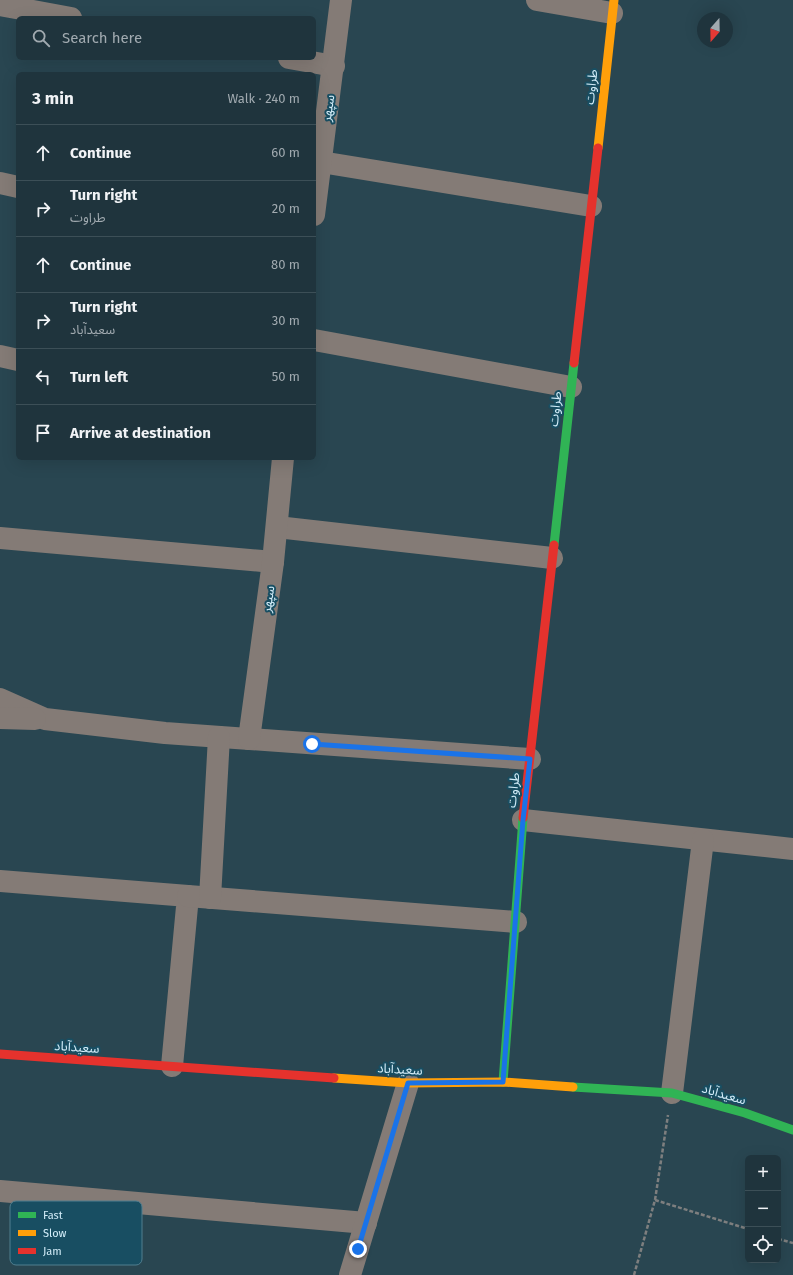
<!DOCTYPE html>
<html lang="en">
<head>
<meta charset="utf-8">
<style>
  :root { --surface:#1f343d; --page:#2c3f48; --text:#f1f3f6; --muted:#a1aab0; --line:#3c4f57 }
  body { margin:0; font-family:"Fira Sans","Noto Sans Arabic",sans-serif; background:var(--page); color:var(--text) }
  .controls { position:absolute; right:12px; bottom:12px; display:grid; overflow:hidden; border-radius:6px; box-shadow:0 4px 16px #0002 }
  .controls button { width:36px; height:36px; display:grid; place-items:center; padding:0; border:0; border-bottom:1px solid var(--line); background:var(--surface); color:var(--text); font:20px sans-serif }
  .compass { position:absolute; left:697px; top:12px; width:36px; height:36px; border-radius:50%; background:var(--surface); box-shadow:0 4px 16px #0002; rotate:200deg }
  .stop { position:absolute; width:12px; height:12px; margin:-9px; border:3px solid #1a73e8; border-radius:50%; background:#fff }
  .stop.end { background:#1a73e8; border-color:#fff; box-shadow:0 1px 4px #0008 }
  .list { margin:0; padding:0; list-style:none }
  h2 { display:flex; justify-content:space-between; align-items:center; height:52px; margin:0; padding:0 16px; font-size:17px }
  h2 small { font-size:13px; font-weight:400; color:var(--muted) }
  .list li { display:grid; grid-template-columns:26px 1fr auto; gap:12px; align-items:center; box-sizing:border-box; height:56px; padding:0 16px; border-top:1px solid var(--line) }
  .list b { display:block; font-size:15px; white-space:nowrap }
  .list p { margin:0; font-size:13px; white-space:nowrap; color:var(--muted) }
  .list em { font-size:13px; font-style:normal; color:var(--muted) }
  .icon { flex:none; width:22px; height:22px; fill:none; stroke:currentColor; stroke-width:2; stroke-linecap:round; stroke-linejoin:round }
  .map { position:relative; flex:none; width:793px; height:1275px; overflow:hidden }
  .search { position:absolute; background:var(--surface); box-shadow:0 4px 16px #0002; left:16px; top:16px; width:300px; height:44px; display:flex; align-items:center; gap:10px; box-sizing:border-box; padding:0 14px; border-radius:6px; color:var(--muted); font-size:15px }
  .panel { position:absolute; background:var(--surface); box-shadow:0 4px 16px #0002; left:16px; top:72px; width:300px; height:388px; border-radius:6px }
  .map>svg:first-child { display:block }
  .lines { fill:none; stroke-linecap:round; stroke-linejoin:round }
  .path { stroke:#7e7f7f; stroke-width:2.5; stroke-dasharray:4 2; stroke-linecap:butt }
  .street { stroke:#847b76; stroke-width:22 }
  .fast { stroke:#30b455; stroke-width:9 }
  .slow { stroke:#ff9f0a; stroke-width:9 }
  .jam { stroke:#e5322d; stroke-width:9 }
  .route { stroke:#1a73e8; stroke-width:5 }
  .labels { text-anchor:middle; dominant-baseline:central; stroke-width:4; stroke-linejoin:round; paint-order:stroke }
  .street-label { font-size:13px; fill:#d3edf9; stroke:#184e62 }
  .key { fill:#184e62; stroke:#507e8f; stroke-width:1 }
  .key-label { font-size:11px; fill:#d3edf9 }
</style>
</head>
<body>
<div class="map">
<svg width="793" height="1275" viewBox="0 0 793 1275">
  <rect width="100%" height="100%" fill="#294651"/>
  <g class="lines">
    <g class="path">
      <path d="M 655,1200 L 748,1229"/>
      <path d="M 778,1239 L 793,1243"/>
      <path d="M 634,1275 L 655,1200 L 668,1115"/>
    </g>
    <g class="street">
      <path d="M 537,0 L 612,13"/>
      <path d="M 0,5 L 71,18"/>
      <path d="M 289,58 L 334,66"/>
      <path d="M 321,162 L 591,206"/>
      <path d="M 0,183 L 18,187"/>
      <path d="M 314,215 L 341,0"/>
      <path d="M 314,340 L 571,387"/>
      <path d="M 0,356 L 18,360"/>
      <path d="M 277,527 L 552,558"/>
      <path d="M 0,538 L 273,562"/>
      <path d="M 0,699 L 45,719 L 165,733 L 530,759"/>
      <path d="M 0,718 L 35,719"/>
      <path d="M 249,739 L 273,562 L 283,458"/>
      <path d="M 523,820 L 793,849"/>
      <path d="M 0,881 L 188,896 L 172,1066"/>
      <path d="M 188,896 L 516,922"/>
      <path d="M 210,898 L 219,737"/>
      <path d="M 672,1093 L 703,840"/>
      <path d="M 0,1191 L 366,1223"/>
      <path d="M 350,1275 L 408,1083"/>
    </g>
    <g class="fast">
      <path d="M 554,545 L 574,363"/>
      <path d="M 503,1082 L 523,818"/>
      <path d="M 573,1087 L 672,1093 L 745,1113 L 793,1130"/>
    </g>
    <g class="slow">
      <path d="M 598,148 L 614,0"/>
      <path d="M 334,1078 L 408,1083 L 503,1082 L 573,1087"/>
    </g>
    <g class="jam">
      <path d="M 574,363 L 598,148"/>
      <path d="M 523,818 L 554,545"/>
      <path d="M 0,1054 L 334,1078"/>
    </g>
  </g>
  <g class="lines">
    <path class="route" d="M 312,744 L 530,759 L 523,820 L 503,1082 L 408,1083 L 358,1249"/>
  </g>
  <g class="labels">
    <g class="street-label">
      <text transform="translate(591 87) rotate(-84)">طراوت</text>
      <text transform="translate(328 108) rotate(-82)">سپهر</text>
      <text transform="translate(555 409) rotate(-84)">طراوت</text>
      <text transform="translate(268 599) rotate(-82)">سپهر</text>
      <text transform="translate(513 790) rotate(-83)">طراوت</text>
      <text transform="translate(77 1047) rotate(4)">سعیدآباد</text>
      <text transform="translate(400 1069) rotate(3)">سعیدآباد</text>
      <text transform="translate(724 1094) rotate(16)">سعیدآباد</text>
    </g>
  </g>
  <rect x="10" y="1201" width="132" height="64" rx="6" class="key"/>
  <rect x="18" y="1212" width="18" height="6" fill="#30b455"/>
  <rect x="18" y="1230" width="18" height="6" fill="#ff9f0a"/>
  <rect x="18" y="1248" width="18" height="6" fill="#e5322d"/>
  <g class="key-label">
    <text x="43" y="1219">Fast</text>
    <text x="43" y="1237">Slow</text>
    <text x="43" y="1255">Jam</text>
  </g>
</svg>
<div class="controls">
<button>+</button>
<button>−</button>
<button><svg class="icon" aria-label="locate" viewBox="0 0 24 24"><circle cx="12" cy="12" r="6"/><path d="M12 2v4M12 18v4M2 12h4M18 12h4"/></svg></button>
</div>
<svg class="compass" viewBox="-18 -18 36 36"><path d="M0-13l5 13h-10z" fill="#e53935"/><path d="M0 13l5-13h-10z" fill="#a1aab0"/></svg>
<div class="stop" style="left:312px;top:744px"></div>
<div class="stop end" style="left:358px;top:1249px"></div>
<div class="search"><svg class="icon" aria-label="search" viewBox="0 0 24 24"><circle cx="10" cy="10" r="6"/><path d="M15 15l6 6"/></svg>Search here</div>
<section class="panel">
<h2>3 min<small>Walk · 240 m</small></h2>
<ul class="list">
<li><svg class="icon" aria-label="ahead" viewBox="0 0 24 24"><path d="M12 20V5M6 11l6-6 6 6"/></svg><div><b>Continue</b></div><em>60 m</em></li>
<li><svg class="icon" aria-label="right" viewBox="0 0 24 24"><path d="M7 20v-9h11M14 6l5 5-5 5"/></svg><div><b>Turn right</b><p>طراوت</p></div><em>20 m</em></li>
<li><svg class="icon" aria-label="ahead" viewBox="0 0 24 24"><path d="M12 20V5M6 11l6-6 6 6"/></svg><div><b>Continue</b></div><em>80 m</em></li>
<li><svg class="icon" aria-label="right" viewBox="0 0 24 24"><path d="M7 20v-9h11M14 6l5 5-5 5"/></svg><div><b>Turn right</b><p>سعیدآباد</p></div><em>30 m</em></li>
<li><svg class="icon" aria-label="left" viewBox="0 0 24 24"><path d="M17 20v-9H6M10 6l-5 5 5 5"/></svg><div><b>Turn left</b></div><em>50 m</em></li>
<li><svg class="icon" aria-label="arrive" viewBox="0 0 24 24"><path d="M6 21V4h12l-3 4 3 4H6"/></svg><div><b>Arrive at destination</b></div></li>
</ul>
</section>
</div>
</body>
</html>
